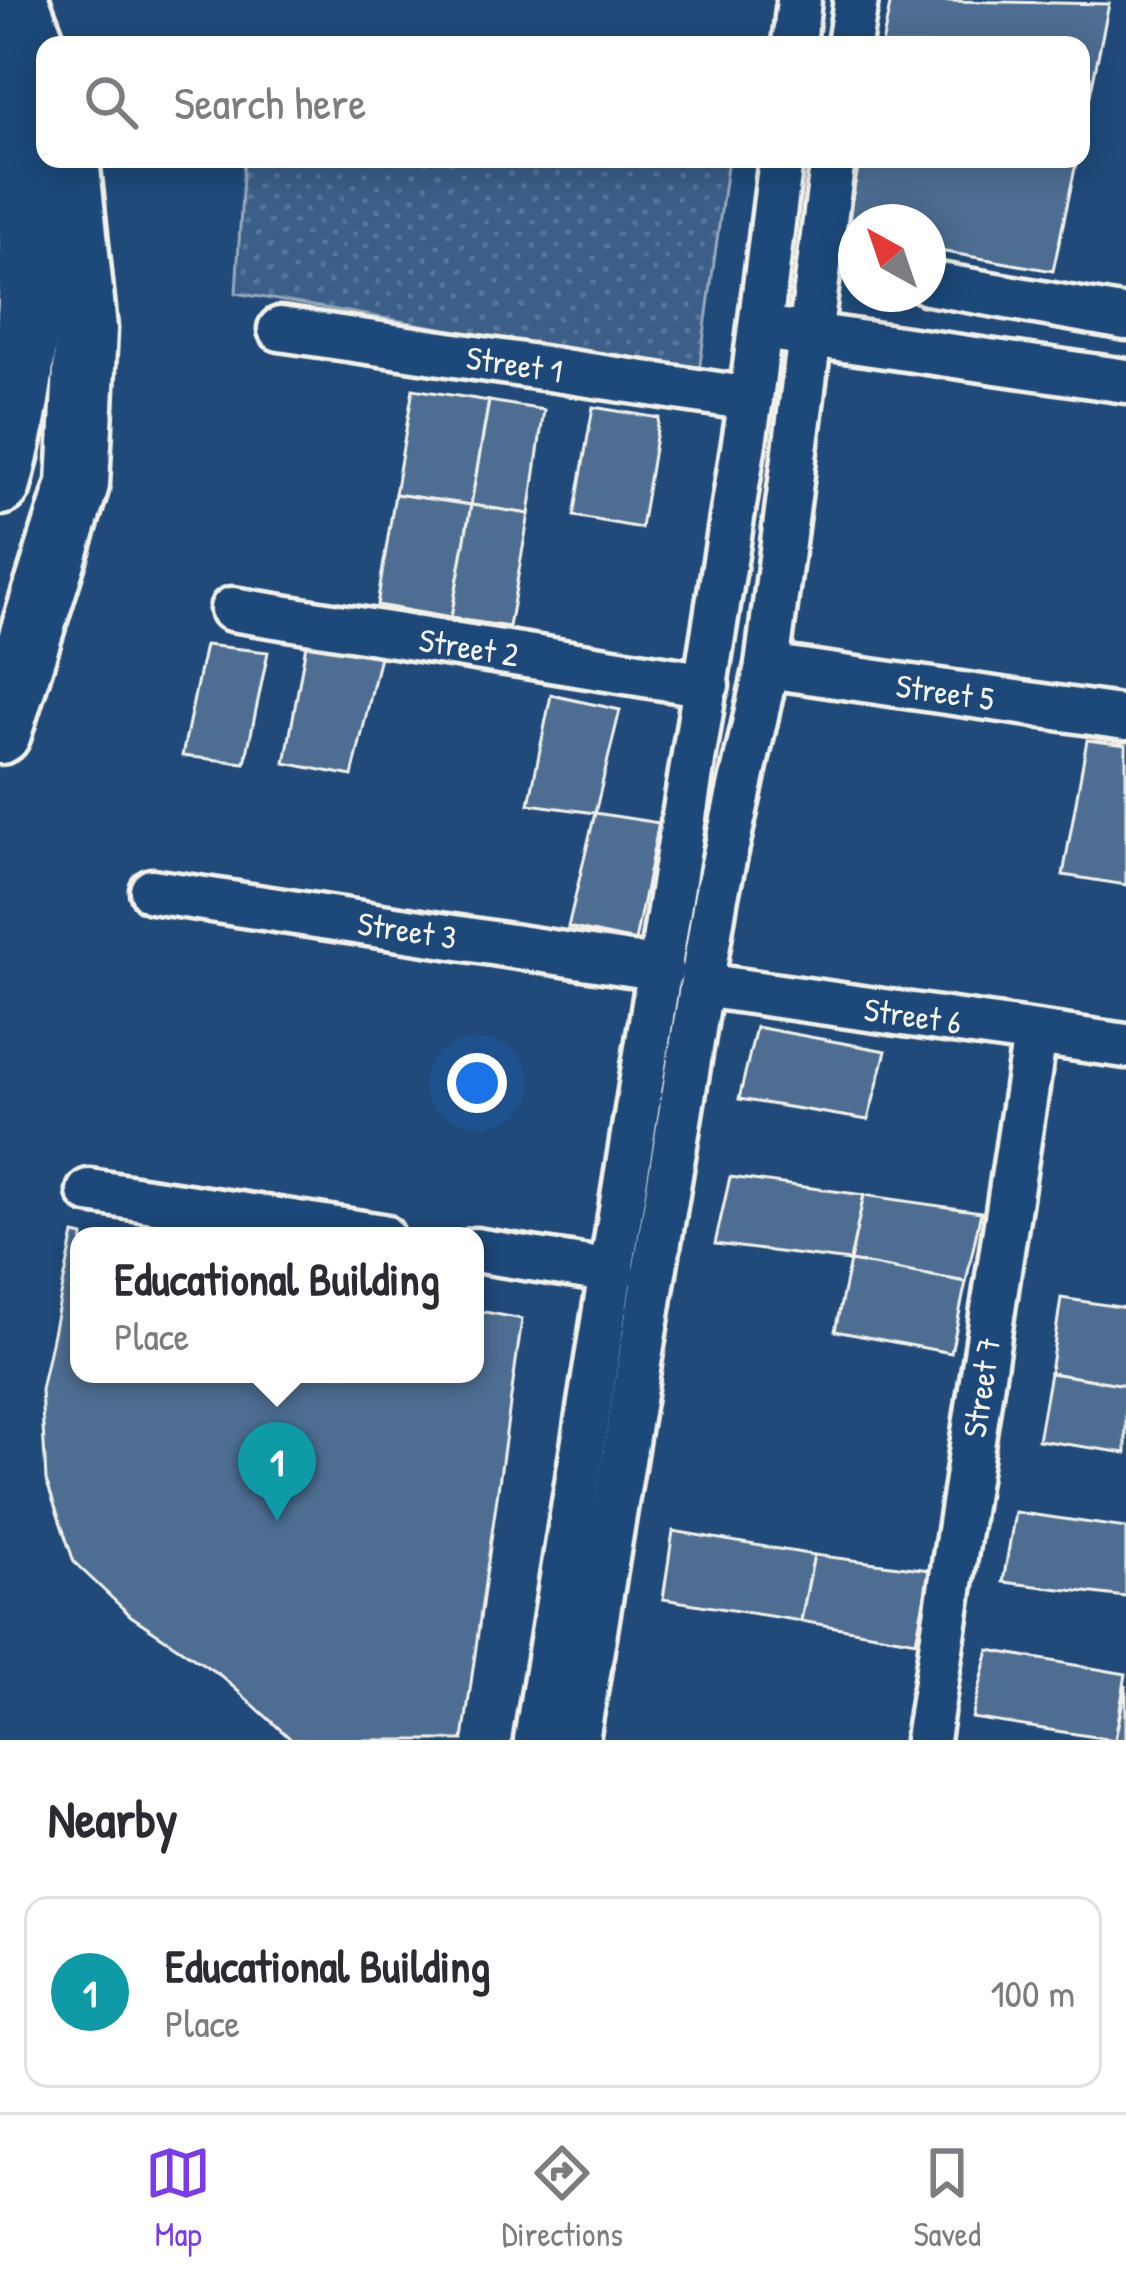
<!DOCTYPE html>
<html lang="en">
<head>
<meta charset="utf-8">
<style>
  :root { --surface:#fff; --page:#f7f7f7; --text:#2b2b33; --muted:#7c7c81; --line:#e1e1e2; --accent:#7c3aed }
  body { margin:0; font-family:"Patrick Hand",sans-serif; background:var(--page); color:var(--text) }
  .compass { position:absolute; left:838px; top:204px; width:108px; height:108px; border-radius:50%; background:var(--surface); box-shadow:0 6px 30px #0003; rotate:320deg }
  .you { position:absolute; left:477px; top:1083px; width:42px; height:42px; margin:-30px; border:9px solid #fff; border-radius:50%; background:#1a73e8; box-shadow:0 0 0 18px #1a73e833 }
  .badge { display:grid; place-items:center; width:78px; height:78px; border-radius:50%; background:var(--accent); color:#fff; font-size:39px; font-weight:700 }
  .pin { position:absolute; translate:-50% -99px; filter:drop-shadow(0 3px 6px #0008) }
  .pin::after { content:''; position:absolute; top:63px; width:42px; height:36px; background:inherit; clip-path:polygon(0 0,100% 0,50% 100%) }
  .popup { position:absolute; left:70px; top:1227px; width:414px; height:156px; box-sizing:border-box; display:grid; place-content:center; border-radius:24px; background:var(--surface); filter:drop-shadow(0 3px 9px #0005); font-size:39px; white-space:nowrap; color:var(--muted) }
  .popup b { font-size:45px; color:var(--text) }
  .popup::after { content:''; position:absolute; left:50%; top:100%; margin-left:-24px; border:24px solid transparent; border-top-color:var(--surface) }
  .list { margin:0; padding:0; list-style:none }
  h2 { display:flex; justify-content:space-between; align-items:center; height:156px; margin:0; padding:0 48px; font-size:51px }
  h2 small { font-size:39px; font-weight:400; color:var(--muted) }
  .list li { display:grid; grid-template-columns:78px 1fr auto; gap:36px; align-items:center; box-sizing:border-box; height:192px; margin:0 24px 24px; padding:0 24px; border:3px solid var(--line); border-radius:24px }
  .list b { display:block; font-size:45px; white-space:nowrap }
  .list p { margin:0; font-size:39px; white-space:nowrap; color:var(--muted) }
  .list em { font-size:39px; font-style:normal; color:var(--muted) }
  .icon { flex:none; width:66px; height:66px; fill:none; stroke:currentColor; stroke-width:2; stroke-linecap:round; stroke-linejoin:round }
  .map { position:relative; flex:none; width:1126px; height:1740px; overflow:hidden }
  .search { position:absolute; background:var(--surface); box-shadow:0 6px 30px #0003; left:36px; right:36px; top:36px; height:132px; display:flex; align-items:center; gap:30px; box-sizing:border-box; padding:0 42px; border-radius:24px; color:var(--muted); font-size:45px }
  .sheet { height:372px; background:var(--surface) }
  nav { display:flex; justify-content:space-around; align-items:center; box-sizing:border-box; height:168px; border-top:3px solid var(--line); background:var(--surface); font-size:33px; color:var(--muted) }
  nav a { display:grid; justify-items:center; gap:6px }
  nav .on { color:var(--accent) }
  .map>svg:first-child { display:block }
  .grass { fill:url(#grass-dots); stroke:#97a8b8; stroke-width:3 }
  .building { fill:#4d6e92; stroke:#f4f1e8; stroke-width:3 }
  .lines { fill:none; stroke-linecap:round; stroke-linejoin:round }
  .minor-casing { stroke:#f4f1e8; stroke-width:51 }
  .highway-casing { stroke:#f4f1e8; stroke-width:69 }
  .minor { stroke:#1f4a7a; stroke-width:42 }
  .highway { stroke:#1f4a7a; stroke-width:60 }
  .labels { text-anchor:middle; dominant-baseline:central; stroke-width:12; stroke-linejoin:round; paint-order:stroke }
  .street-label { font-size:33px; fill:#f4f1e8; stroke:#1f4a7a }
</style>
</head>
<body>
<div class="map">
<svg width="1126" height="1740" viewBox="0 0 1126 1740">
  <defs>
    <pattern id="grass-dots" width="8" height="8" patternUnits="userSpaceOnUse" patternTransform="scale(3)"><rect width="8" height="8" fill="#3a5f88"/><path d="M2 2h.1M6 6h.1" fill="none" stroke="#577699" stroke-width="1.8" stroke-linecap="round"/></pattern>
  </defs>
  <rect width="100%" height="100%" fill="#1f4a7a"/>
  <filter id="ink" filterUnits="userSpaceOnUse"><feTurbulence type="fractalNoise" baseFrequency=".00833" numOctaves="2"/><feDisplacementMap in="SourceGraphic" scale="24" xChannelSelector="R" yChannelSelector="G"/><feConvolveMatrix kernelMatrix="1 2 1 2 8 2 1 2 1" color-interpolation-filters="sRGB"/></filter>
  <g filter="url(#ink)">
    <path class="grass" d="M 244,159 L 728,159 L 699,372 L 236,293 Z"/>
    <g class="building">
      <path d="M 891,0 L 1109,4 L 1081,139 L 1081,45 L 882,45 Z"/>
      <path d="M 860,159 L 1077,159 L 1053,271 L 928,249 L 928,222 L 856,222 L 856,236 L 845,234 Z"/>
      <path d="M 413,389 L 489,401 L 471,505 L 395,494 Z"/>
      <path d="M 489,401 L 544,410 L 529,514 L 471,505 Z"/>
      <path d="M 593,407 L 659,418 L 641,528 L 574,516 Z"/>
      <path d="M 395,494 L 471,505 L 451,618 L 377,605 Z"/>
      <path d="M 471,505 L 529,514 L 509,627 L 451,618 Z"/>
      <path d="M 307,639 L 381,652 L 352,776 L 285,763 Z"/>
      <path d="M 205,645 L 268,652 L 245,763 L 182,756 Z"/>
      <path d="M 551,695 L 620,710 L 595,813 L 529,804 Z"/>
      <path d="M 1087,740 L 1126,745 L 1126,885 L 1063,875 Z"/>
      <path d="M 595,813 L 659,823 L 635,941 L 568,927 Z"/>
      <path d="M 756,1027 L 886,1051 L 868,1120 L 739,1099 Z"/>
      <path d="M 730,1177 L 864,1195 L 850,1261 L 715,1244 Z"/>
      <path d="M 864,1195 L 981,1212 L 966,1282 L 850,1261 Z"/>
      <path d="M 74,1234 L 83,1236 L 79,1374 L 475,1374 L 475,1310 L 522,1319 L 463,1740 L 292,1740 L 221,1676 L 131,1616 L 74,1562 L 46,1480 L 41,1390 Z"/>
      <path d="M 850,1261 L 966,1282 L 951,1353 L 835,1331 Z"/>
      <path d="M 1061,1298 L 1126,1308 L 1126,1385 L 1050,1373 Z"/>
      <path d="M 1050,1373 L 1126,1385 L 1126,1453 L 1038,1440 Z"/>
      <path d="M 1015,1512 L 1126,1528 L 1126,1597 L 1003,1582 Z"/>
      <path d="M 673,1531 L 814,1555 L 801,1621 L 663,1599 Z"/>
      <path d="M 814,1555 L 930,1570 L 916,1641 L 801,1621 Z"/>
      <path d="M 989,1650 L 1126,1674 L 1115,1740 L 972,1718 Z"/>
      <path d="M 1126,1685 L 1126,1740 L 1115,1740 Z"/>
    </g>
    <g class="lines">
      <g class="minor-casing">
        <g id="minor">
          <path d="M 794,45 L 799,0"/>
          <path d="M 849,45 L 856,0"/>
          <path d="M 928,283 L 1126,318"/>
          <path id="s1" d="M 280,329 L 751,399"/>
          <path d="M 783,331 L 1126,381"/>
          <path id="s2" d="M 232,609 L 707,685"/>
          <path id="s3" d="M 767,666 L 1126,718"/>
          <path id="s4" d="M 152,891 L 662,969"/>
          <path id="s5" d="M 702,985 L 1126,1046"/>
          <path d="M 89,1191 L 382,1236"/>
          <path d="M 475,1250 L 613,1272"/>
          <path d="M 536,1740 L 751,399 L 781,159"/>
          <path d="M 577,1740 L 716,896 L 767,666 L 833,159"/>
          <path id="s6" d="M 927,1740 L 1035,1035"/>
        </g>
      </g>
      <g class="highway-casing">
        <g id="highway">
          <path d="M 17,0 L 45,72"/>
          <path d="M 0,71 C 45,199 34,354 0,484"/>
          <path d="M 0,733 L 78,484 L 86,329 L 68,159"/>
        </g>
      </g>
      <use href="#minor" class="minor"/>
      <use href="#highway" class="highway"/>
    </g>
  </g>
  <g class="labels">
    <g class="street-label">
      <text stroke="none"><textPath href="#s1" startOffset="237">Street 1</textPath></text>
      <text stroke="none"><textPath href="#s2" startOffset="240">Street 2</textPath></text>
      <text stroke="none"><textPath href="#s3" startOffset="180">Street 5</textPath></text>
      <text stroke="none"><textPath href="#s4" startOffset="258">Street 3</textPath></text>
      <text stroke="none"><textPath href="#s5" startOffset="213">Street 6</textPath></text>
      <text stroke="none"><textPath href="#s6" startOffset="357">Street 7</textPath></text>
    </g>
  </g>
</svg>
<svg class="compass" viewBox="-18 -18 36 36"><path d="M0-13l5 13h-10z" fill="#e53935"/><path d="M0 13l5-13h-10z" fill="#7c7c81"/></svg>
<div class="you"></div>
<div class="pin badge" style="left:277px;top:1521px;background:#0f9aa8">1</div>
<div class="popup"><b>Educational Building</b>Place</div>
<div class="search"><svg class="icon" aria-label="search" viewBox="0 0 24 24"><circle cx="10" cy="10" r="6"/><path d="M15 15l6 6"/></svg>Search here</div>
</div>
<section class="sheet">
<h2>Nearby<small></small></h2>
<ul class="list">
<li><span class="badge" style="background:#0f9aa8">1</span><div><b>Educational Building</b><p>Place</p></div><em>100 m</em></li>
</ul>
</section>
<nav>
<a class="on"><svg class="icon" aria-label="map" viewBox="0 0 24 24"><path d="M3 6l6-2 6 2 6-2v14l-6 2-6-2-6 2zM9 4v14M15 6v14"/></svg>Map</a>
<a><svg class="icon" aria-label="directions" viewBox="0 0 24 24"><path d="M12 3l9 9-9 9-9-9zM9 14v-3h6M13 9l2 2-2 2"/></svg>Directions</a>
<a><svg class="icon" aria-label="saved" viewBox="0 0 24 24"><path d="M7 4h10v16l-5-4-5 4z"/></svg>Saved</a>
</nav>
</body>
</html>
